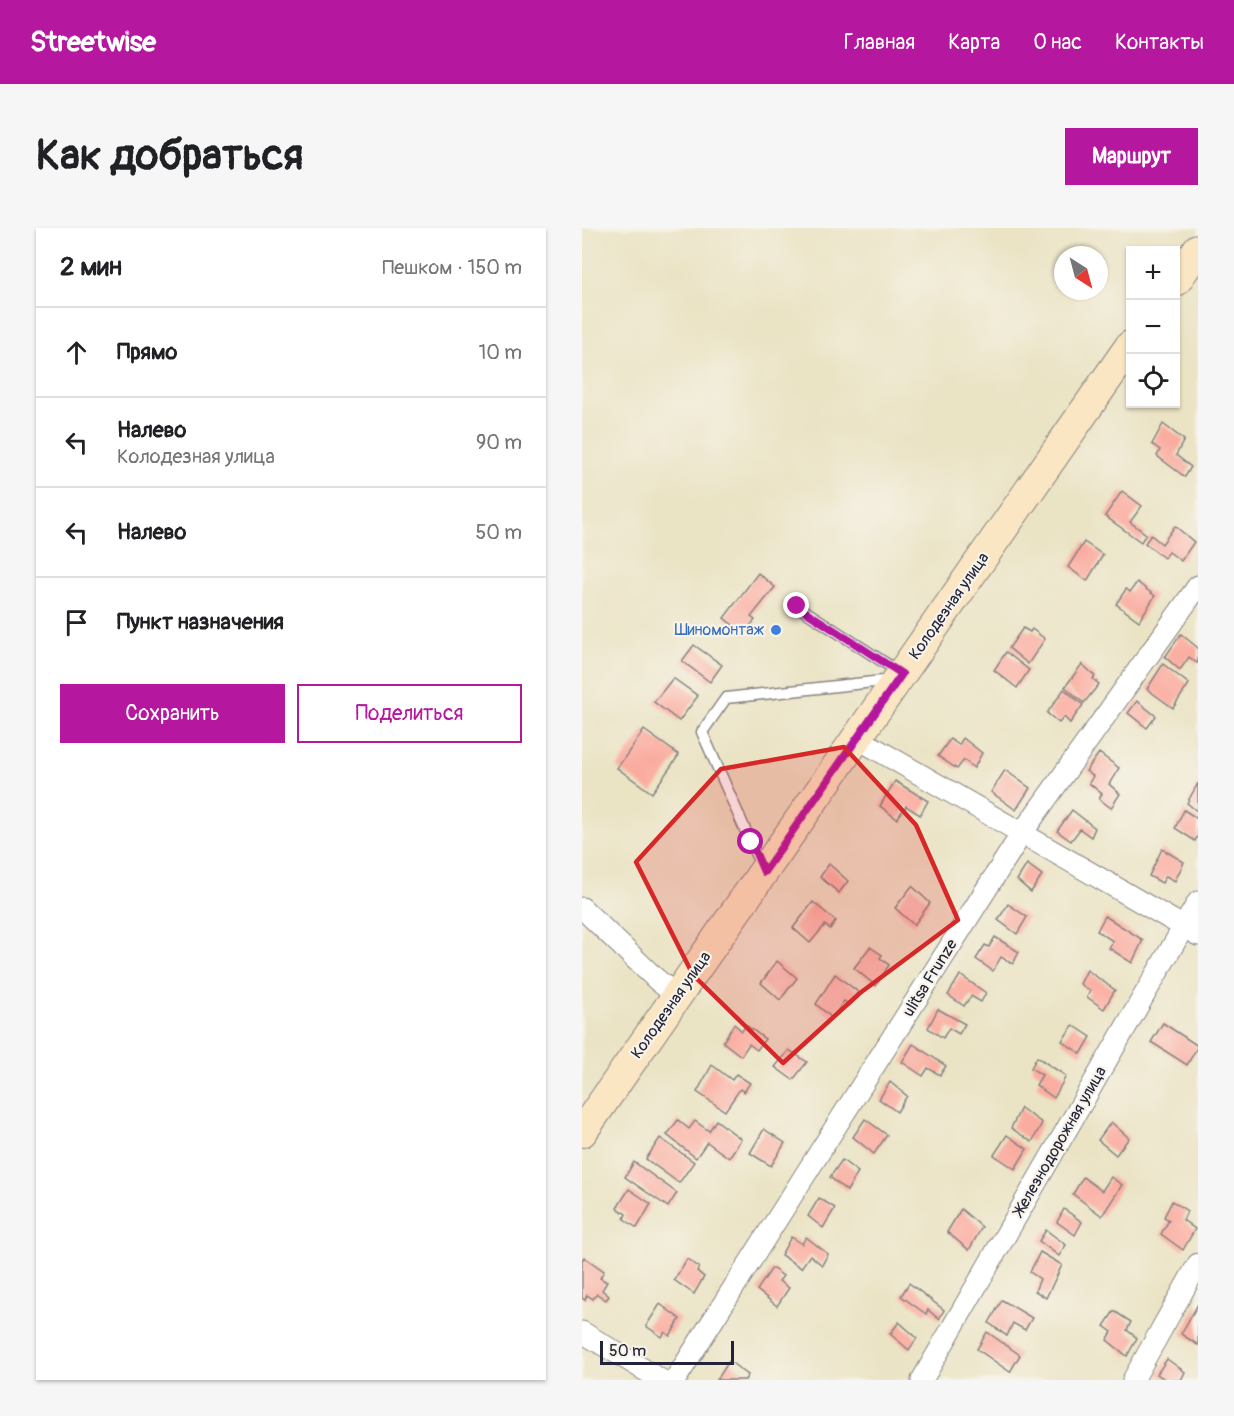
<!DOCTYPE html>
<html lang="ru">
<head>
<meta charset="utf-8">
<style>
  :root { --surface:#fff; --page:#f6f6f6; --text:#202124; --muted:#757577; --line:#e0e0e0; --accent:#b5179e }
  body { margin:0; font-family:Pangolin,sans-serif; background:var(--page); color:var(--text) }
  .controls { position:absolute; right:18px; top:18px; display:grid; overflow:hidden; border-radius:0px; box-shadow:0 2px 4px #0004 }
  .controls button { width:54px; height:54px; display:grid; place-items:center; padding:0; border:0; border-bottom:2px solid var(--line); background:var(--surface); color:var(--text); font:30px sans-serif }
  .compass { position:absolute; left:472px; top:18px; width:54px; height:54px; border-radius:50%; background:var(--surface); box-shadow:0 2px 4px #0004; rotate:144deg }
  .scale { position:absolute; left:18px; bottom:15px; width:134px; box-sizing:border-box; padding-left:6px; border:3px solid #22223b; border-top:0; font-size:16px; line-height:21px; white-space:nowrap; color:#22223b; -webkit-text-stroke:4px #f7f3e8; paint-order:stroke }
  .stop { position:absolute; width:18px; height:18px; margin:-14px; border:4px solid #b5179e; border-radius:50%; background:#fff }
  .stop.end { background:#b5179e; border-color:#fff; box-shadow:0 2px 6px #0008 }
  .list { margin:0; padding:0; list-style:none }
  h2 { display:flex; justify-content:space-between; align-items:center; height:78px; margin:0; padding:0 24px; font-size:26px }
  h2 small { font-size:20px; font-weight:400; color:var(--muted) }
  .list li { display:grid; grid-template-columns:39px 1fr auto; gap:18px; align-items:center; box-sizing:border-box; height:90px; padding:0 24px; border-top:2px solid var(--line) }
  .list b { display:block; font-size:22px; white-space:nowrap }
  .list p { margin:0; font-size:20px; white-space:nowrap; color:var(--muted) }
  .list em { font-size:20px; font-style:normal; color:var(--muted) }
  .actions { display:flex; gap:12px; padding:18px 24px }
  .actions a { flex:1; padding:14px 0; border:2px solid var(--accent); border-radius:0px; text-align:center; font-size:21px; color:var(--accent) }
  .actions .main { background:var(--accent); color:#fff }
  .icon { flex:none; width:33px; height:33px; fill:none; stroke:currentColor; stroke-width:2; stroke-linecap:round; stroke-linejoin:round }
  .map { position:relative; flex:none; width:616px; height:1152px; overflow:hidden; border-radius:0px }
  header { display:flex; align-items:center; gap:36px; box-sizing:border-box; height:84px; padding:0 30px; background:var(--accent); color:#fff }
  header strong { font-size:28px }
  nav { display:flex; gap:33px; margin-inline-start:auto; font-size:21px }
  .intro { display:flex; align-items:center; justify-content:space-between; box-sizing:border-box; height:144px; padding:0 36px }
  h1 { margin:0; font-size:42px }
  .button { padding:15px 27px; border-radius:0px; background:var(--accent); color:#fff; font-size:21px; font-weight:700 }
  main { display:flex; gap:36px; padding:0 36px }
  aside { flex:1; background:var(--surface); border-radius:0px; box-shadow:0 2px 4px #0004 }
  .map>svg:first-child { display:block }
  .building { fill:#fbaca0 }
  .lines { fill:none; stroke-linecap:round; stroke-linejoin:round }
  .lane-casing { stroke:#868280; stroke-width:13 }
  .street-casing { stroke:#868280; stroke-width:23 }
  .secondary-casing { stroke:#868280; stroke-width:32 }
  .lane { stroke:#fff; stroke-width:10 }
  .street { stroke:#fff; stroke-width:21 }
  .secondary { stroke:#fbe6c4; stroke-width:30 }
  .route { stroke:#b5179e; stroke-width:8 }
  .marked { fill:#d62828; fill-opacity:0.2; stroke:#d62828; stroke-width:4.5; stroke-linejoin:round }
  .shop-dot { fill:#3f7fe0; stroke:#f7f3e8; stroke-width:2 }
  .labels { text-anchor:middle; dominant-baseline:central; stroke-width:4.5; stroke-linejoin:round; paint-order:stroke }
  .street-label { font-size:16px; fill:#22223b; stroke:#f7f3e8 }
  .shop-label { font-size:16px; fill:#366cbe; stroke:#f7f3e8; text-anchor:end }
</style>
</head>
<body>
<header>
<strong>Streetwise</strong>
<nav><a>Главная</a><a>Карта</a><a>О нас</a><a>Контакты</a></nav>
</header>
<div class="intro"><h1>Как добраться</h1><a class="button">Маршрут</a></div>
<main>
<aside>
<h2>2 мин<small>Пешком · 150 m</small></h2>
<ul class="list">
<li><svg class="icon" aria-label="ahead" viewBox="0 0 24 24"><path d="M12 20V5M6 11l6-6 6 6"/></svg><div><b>Прямо</b></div><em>10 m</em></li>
<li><svg class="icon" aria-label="left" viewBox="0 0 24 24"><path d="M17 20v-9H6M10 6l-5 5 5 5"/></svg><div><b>Налево</b><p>Колодезная улица</p></div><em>90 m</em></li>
<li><svg class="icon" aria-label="left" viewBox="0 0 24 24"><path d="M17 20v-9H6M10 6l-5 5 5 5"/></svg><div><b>Налево</b></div><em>50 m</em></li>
<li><svg class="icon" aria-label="arrive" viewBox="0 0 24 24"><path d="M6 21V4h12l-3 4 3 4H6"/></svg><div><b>Пункт назначения</b></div></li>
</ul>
<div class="actions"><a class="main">Сохранить</a><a>Поделиться</a></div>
</aside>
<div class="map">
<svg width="616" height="1152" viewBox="0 0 616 1152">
  <rect width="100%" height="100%" fill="#f7f3e8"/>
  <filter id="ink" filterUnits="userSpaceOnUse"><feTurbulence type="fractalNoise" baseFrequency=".0167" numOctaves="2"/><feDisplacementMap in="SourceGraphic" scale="12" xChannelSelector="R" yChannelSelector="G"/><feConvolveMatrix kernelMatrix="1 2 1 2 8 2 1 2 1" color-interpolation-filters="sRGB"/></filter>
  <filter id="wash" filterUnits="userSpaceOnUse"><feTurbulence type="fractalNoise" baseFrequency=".008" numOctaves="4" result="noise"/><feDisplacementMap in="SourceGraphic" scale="24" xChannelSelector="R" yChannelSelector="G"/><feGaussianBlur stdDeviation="1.35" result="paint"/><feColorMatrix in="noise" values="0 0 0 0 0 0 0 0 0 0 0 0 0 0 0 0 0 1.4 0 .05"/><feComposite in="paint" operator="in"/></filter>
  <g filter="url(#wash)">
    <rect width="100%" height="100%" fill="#eae3c4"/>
    <g id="blocks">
      <g class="building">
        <path d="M 581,196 L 602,212 L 594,227 L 609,239 L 603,249 L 575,228 L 578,222 L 570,216 Z"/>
        <path d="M 540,263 L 560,278 L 548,294 L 564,306 L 559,314 L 523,288 Z"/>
        <path d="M 593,298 L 612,314 L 599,333 L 587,324 L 582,330 L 563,315 L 569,307 L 580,316 Z"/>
        <path d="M 502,314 L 521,327 L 505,353 L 486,339 Z"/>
        <path d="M 176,345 L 193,359 L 169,389 L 173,392 L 162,406 L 142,390 Z"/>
        <path d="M 555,354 L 573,368 L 557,393 L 534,376 L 544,361 L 548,364 Z"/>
        <path d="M 441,400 L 448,404 L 450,401 L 463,411 L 446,436 L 427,420 Z"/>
        <path d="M 599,406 L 616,420 L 616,433 L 615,435 L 607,429 L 598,442 L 583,429 Z"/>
        <path d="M 112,417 L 140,437 L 128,454 L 100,433 Z"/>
        <path d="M 424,424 L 447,442 L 435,460 L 412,442 Z"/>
        <path d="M 500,436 L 513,448 L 511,451 L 517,456 L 502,475 L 483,459 Z"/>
        <path d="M 581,436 L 607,456 L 591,480 L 565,461 Z"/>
        <path d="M 91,450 L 116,468 L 97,493 L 72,474 Z"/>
        <path d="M 482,461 L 501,477 L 488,495 L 482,489 L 477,495 L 465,485 Z"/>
        <path d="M 555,473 L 574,488 L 565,500 L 546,485 Z"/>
        <path d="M 62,502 L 97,527 L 70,565 L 35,540 Z"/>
        <path d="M 381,510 L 400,525 L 392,540 L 382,532 L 375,541 L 356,528 L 368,511 L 377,517 Z"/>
        <path d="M 517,525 L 537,540 L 527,556 L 538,566 L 529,580 L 517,571 L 520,566 L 507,555 L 511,548 L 504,543 Z"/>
        <path d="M 423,542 L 448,560 L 434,582 L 409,564 Z"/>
        <path d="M 313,553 L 346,573 L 338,587 L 324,578 L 315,591 L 298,578 Z"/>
        <path d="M 616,555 L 616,584 L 605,575 Z"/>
        <path d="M 490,582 L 513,600 L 509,609 L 498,601 L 489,613 L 475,603 Z"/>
        <path d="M 602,582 L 616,591 L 616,608 L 613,613 L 593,600 Z"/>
        <path d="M 580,621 L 602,634 L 593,653 L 584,648 L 580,655 L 567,648 Z"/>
        <path d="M 247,636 L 266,653 L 257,665 L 238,649 Z"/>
        <path d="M 445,636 L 460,647 L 449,664 L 435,652 Z"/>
        <path d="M 330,658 L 348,675 L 332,697 L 313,680 Z"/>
        <path d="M 231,674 L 254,693 L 248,701 L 243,697 L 228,715 L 211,700 Z"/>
        <path d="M 426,676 L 445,689 L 435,706 L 416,692 Z"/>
        <path d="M 523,688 L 561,712 L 550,735 L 527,720 L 531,713 L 515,703 Z"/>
        <path d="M 413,709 L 437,724 L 431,736 L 419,729 L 411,743 L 394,731 L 403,717 L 407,719 Z"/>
        <path d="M 288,719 L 300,727 L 298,730 L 307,737 L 294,758 L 272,740 Z"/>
        <path d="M 195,733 L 215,750 L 198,772 L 179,755 Z"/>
        <path d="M 505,742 L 533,762 L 522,781 L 505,769 L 508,763 L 498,756 Z"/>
        <path d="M 253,746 L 276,764 L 268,777 L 262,773 L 250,790 L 234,776 Z"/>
        <path d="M 378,747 L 404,765 L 399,774 L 389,768 L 382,778 L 366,767 Z"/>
        <path d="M 356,781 L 383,796 L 377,806 L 367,800 L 361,810 L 346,800 Z"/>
        <path d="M 581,795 L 616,818 L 605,837 L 569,814 Z"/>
        <path d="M 152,796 L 160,803 L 164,797 L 183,811 L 175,822 L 167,816 L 159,828 L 141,814 Z"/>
        <path d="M 491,797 L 509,809 L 499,826 L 480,813 Z"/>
        <path d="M 331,816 L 364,838 L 358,847 L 346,840 L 341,848 L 320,834 Z"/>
        <path d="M 207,822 L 225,834 L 211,852 L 193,839 Z"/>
        <path d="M 455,829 L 484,848 L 472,870 L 454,857 L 460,847 L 449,840 Z"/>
        <path d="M 130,837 L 150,852 L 154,846 L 168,855 L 162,864 L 158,861 L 143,883 L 115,864 Z"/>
        <path d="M 308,854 L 325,868 L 315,884 L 297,871 Z"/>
        <path d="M 439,880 L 460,895 L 450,914 L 429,900 Z"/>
        <path d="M 283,891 L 305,907 L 292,926 L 271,909 Z"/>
        <path d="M 96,892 L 107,901 L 113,893 L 127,903 L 134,892 L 159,911 L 147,930 L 125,914 L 114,930 L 85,907 Z"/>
        <path d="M 529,894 L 547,910 L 534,927 L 516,912 Z"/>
        <path d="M 182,901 L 203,915 L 189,938 L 168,925 Z"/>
        <path d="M 425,907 L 445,921 L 433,941 L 412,927 Z"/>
        <path d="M 78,910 L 112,934 L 97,955 L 64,931 Z"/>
        <path d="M 260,932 L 276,944 L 265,963 L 248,949 Z"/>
        <path d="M 52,934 L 95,965 L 86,979 L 43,949 Z"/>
        <path d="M 501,949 L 520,963 L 529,949 L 540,957 L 520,988 L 491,966 Z"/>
        <path d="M 47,961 L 69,976 L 55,1000 L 42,991 L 44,986 L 35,980 Z"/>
        <path d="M 237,970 L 253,980 L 241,1000 L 226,988 Z"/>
        <path d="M 590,973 L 605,983 L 601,992 L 613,1001 L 601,1022 L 579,1006 L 587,992 L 582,989 Z"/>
        <path d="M 379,981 L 400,999 L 387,1022 L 365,1004 Z"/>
        <path d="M 482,981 L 500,994 L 493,1007 L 475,994 Z"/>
        <path d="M 464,1002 L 484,1017 L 477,1028 L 457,1013 Z"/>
        <path d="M 209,1009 L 220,1016 L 224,1009 L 246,1026 L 240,1037 L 228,1027 L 219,1040 L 199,1027 Z"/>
        <path d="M 458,1024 L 480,1037 L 464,1070 L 453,1063 L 458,1051 L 448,1044 Z"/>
        <path d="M 2,1029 L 22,1043 L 18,1050 L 25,1054 L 20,1062 L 27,1068 L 24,1072 L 15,1066 L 11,1071 L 5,1067 L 3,1072 L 0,1070 L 0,1032 Z"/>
        <path d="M 105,1031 L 117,1039 L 115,1043 L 122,1049 L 112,1066 L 92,1052 Z"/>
        <path d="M 190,1040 L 201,1048 L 197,1053 L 207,1060 L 195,1078 L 175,1062 Z"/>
        <path d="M 327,1055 L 362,1082 L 357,1091 L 346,1082 L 344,1086 L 319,1068 Z"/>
        <path d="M 420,1072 L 450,1090 L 443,1102 L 431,1095 L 425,1108 L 407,1095 Z"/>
        <path d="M 78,1076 L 98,1091 L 88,1108 L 83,1104 L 80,1109 L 64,1098 Z"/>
        <path d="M 616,1076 L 616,1117 L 599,1106 Z"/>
        <path d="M 532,1083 L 549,1094 L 545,1102 L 555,1110 L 545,1128 L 525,1112 L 530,1104 L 522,1098 Z"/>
        <path d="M 317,1094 L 335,1110 L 327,1122 L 308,1106 Z"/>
        <path d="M 405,1104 L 438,1127 L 428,1144 L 395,1121 Z"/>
        <path d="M 585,1131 L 603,1144 L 599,1152 L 584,1152 L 575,1146 Z"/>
        <path d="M 147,1133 L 166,1147 L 163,1152 L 135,1152 Z"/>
      </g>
    </g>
  </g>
  <g filter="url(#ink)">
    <use href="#blocks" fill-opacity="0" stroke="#868280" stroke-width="1.5"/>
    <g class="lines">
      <g class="lane-casing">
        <g id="lane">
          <path d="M 215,378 L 317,444"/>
          <path d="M 180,640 L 120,504 L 144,470 L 310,452"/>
        </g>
      </g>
      <g class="street-casing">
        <g id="street">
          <path d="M 275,510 L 616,707"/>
          <path d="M 0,680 L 74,751 L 95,768"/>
          <path d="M 0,1104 L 79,1152"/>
          <path d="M 93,1152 L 440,605 L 616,358"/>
          <path d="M 340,1152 L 616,674"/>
          <path d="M 551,1152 L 616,1036"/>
        </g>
      </g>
      <g class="secondary-casing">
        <g id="secondary">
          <path d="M 594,53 L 616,21"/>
          <path d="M 0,904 L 548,118"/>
        </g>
      </g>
      <use href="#lane" class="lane"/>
      <use href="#street" class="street"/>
      <use href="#secondary" class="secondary"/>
    </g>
  </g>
  <g class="lines" filter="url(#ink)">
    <path class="route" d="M 169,614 L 182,644 L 320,446 L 215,378"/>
  </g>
  <path class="marked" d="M 262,519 L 334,597 L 376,692 L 278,765 L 201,835 L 111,747 L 54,634 L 139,541 Z"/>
  <circle class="shop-dot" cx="194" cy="402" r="6"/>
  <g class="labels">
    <g class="street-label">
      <text transform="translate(367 378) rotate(-55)">Колодезная улица</text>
      <text transform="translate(348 750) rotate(-58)">ulitsa Frunze</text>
      <text transform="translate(89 777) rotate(-55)">Колодезная улица</text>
      <text transform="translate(478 913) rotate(-60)">Железнодорожная улица</text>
    </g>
    <g class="shop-label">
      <text x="182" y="402">Шиномонтаж</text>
    </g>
  </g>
</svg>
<div class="controls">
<button>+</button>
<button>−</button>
<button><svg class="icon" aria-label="locate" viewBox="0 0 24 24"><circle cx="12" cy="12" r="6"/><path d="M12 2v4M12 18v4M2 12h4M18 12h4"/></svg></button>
</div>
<svg class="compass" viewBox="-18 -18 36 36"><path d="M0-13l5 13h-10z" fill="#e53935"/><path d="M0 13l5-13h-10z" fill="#757577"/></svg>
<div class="scale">50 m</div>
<div class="stop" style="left:169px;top:614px"></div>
<div class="stop end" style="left:215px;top:378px"></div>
</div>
</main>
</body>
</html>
